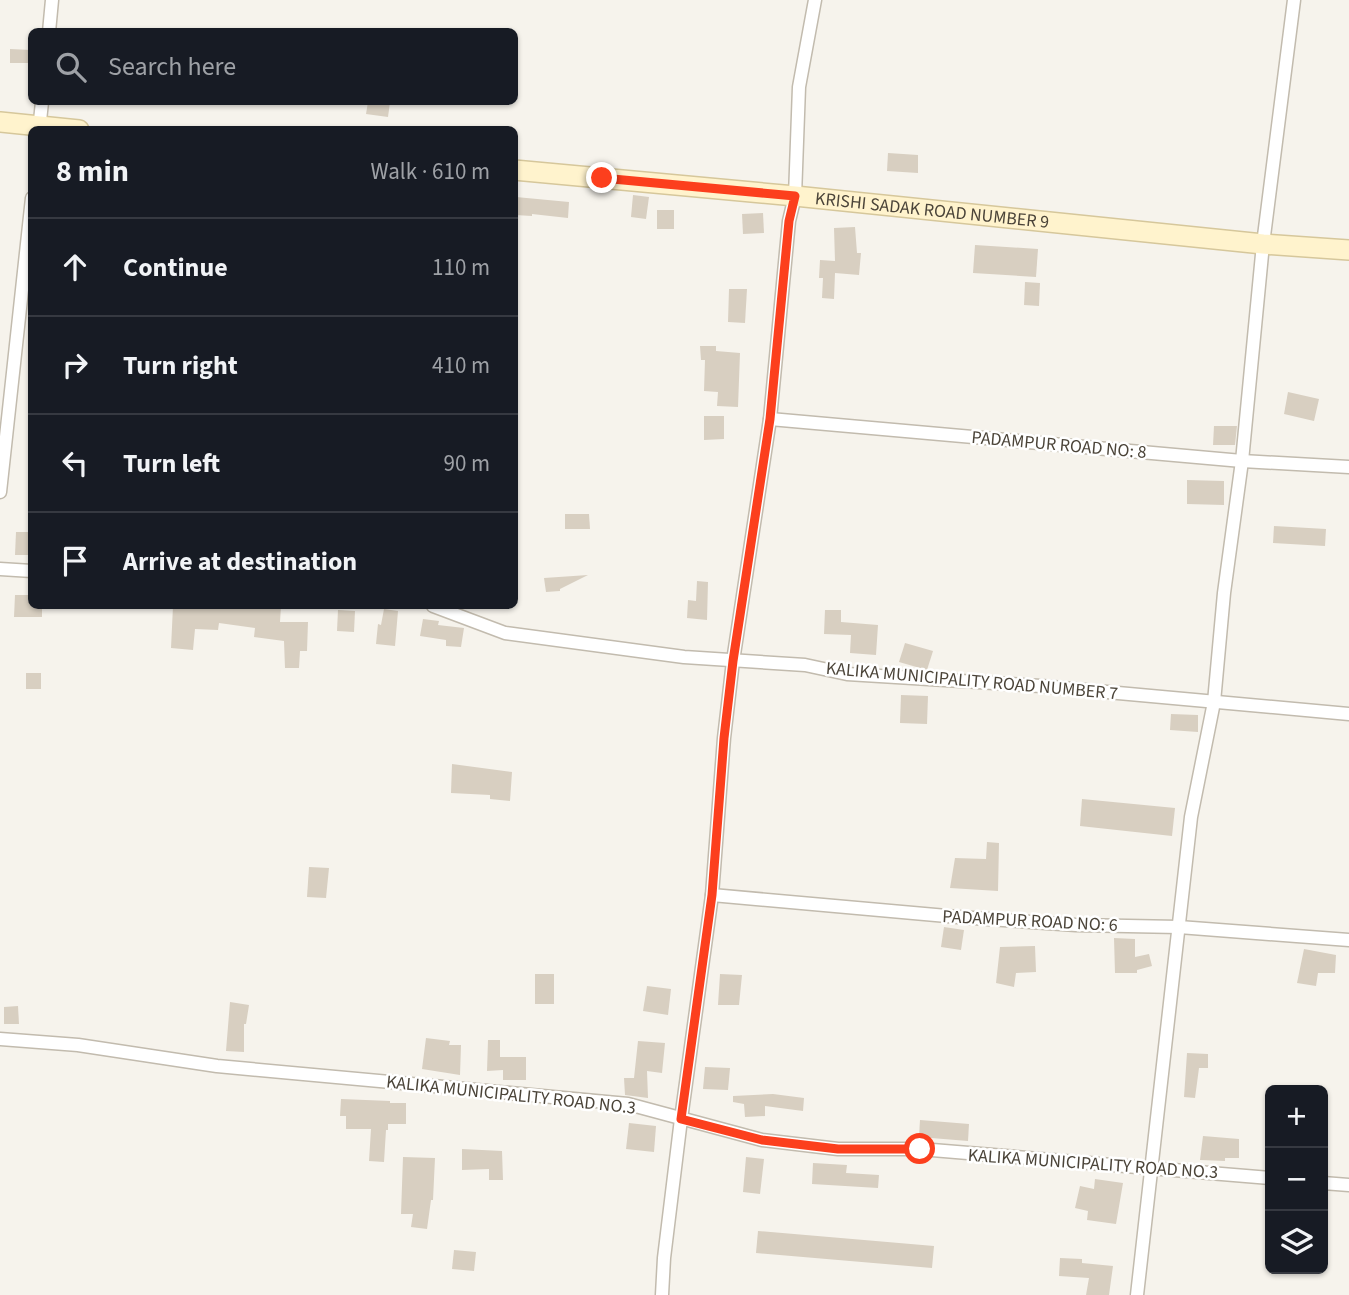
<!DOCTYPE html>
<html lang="en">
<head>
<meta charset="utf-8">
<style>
  :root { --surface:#171b24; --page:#20242c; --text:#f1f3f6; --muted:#9ea1a6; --line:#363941 }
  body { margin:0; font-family:"Source Sans 3",sans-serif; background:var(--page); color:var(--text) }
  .controls { position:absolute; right:21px; bottom:21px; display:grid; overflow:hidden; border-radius:10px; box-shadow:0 2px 5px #0004 }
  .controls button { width:63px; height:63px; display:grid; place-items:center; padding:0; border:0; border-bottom:2px solid var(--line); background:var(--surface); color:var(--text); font:35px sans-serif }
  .stop { position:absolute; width:21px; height:21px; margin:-16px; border:5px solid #fc3f1d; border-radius:50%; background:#fff }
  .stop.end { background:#fc3f1d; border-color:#fff; box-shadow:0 2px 7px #0008 }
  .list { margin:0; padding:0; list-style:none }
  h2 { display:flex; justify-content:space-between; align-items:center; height:91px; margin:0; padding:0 28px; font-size:30px }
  h2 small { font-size:23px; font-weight:400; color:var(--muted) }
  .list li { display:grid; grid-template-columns:46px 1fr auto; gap:21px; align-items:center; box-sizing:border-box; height:98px; padding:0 28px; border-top:2px solid var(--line) }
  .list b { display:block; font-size:26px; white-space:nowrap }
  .list em { font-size:23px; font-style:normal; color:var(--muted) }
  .icon { flex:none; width:38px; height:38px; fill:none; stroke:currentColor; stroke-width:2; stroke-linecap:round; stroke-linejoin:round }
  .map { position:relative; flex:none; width:1349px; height:1295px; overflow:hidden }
  .search { position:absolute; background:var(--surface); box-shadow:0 2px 5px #0004; left:28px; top:28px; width:490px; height:77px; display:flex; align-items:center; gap:18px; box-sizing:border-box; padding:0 24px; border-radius:10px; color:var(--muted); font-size:26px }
  .panel { position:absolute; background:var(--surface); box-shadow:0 2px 5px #0004; left:28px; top:126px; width:490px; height:483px; border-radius:10px }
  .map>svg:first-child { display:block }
  .building { fill:#d8cfc1 }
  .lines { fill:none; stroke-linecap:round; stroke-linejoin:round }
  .street-casing { stroke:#c2bbae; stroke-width:15 }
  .secondary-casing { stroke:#d6c79b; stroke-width:22 }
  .street { stroke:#fff; stroke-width:12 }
  .secondary { stroke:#fff3cd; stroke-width:19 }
  .route { stroke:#fc3f1d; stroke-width:9 }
  .labels { text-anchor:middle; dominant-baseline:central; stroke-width:5; stroke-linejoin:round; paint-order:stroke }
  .street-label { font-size:18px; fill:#4b4439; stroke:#fff }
</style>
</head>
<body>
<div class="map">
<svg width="1349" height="1295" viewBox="0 0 1349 1295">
  <rect width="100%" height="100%" fill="#f6f3ec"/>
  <g class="building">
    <path d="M 10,49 L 31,50 L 31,63 L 10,63 Z"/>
    <path d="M 368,102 L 390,102 L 388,117 L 366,114 Z"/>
    <path d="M 888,153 L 918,155 L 918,173 L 887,171 Z"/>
    <path d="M 633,195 L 649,197 L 646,219 L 631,217 Z"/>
    <path d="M 516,197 L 569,202 L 568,218 L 532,214 L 532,216 L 515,215 Z"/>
    <rect x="657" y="210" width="17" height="19"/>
    <path d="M 763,213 L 764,233 L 743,234 L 742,214 Z"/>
    <path d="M 855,227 L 857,253 L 861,253 L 859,275 L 835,273 L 834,299 L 822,298 L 823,278 L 819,278 L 820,260 L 835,261 L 834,228 Z"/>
    <path d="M 975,245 L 1038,249 L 1036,277 L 973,273 Z"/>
    <path d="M 1025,282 L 1040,283 L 1039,306 L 1024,305 Z"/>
    <path d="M 729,289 L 747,289 L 745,323 L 728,322 Z"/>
    <path d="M 700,346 L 716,346 L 716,351 L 740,353 L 738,407 L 717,406 L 718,392 L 704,391 L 705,360 L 701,360 Z"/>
    <path d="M 1288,392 L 1319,399 L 1314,421 L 1284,414 Z"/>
    <path d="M 704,416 L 724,416 L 724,439 L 704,440 Z"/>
    <path d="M 1214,426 L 1237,426 L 1235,445 L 1213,445 Z"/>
    <path d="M 1187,480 L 1224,481 L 1224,505 L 1187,504 Z"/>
    <path d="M 565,514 L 589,514 L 590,529 L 565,529 Z"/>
    <path d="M 1274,526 L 1326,529 L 1325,546 L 1273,543 Z"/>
    <path d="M 16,532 L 32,532 L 32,555 L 15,555 Z"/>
    <path d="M 588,575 L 560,589 L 560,591 L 546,592 L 544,578 Z"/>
    <path d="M 697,581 L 708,582 L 707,620 L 687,618 L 688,600 L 696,601 Z"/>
    <path d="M 15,595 L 32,595 L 32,606 L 42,606 L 42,617 L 14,617 Z"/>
    <path d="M 173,606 L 232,608 L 233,606 L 260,609 L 260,606 L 281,606 L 280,622 L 308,622 L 307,651 L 300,651 L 299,668 L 285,668 L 284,641 L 254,637 L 255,628 L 219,623 L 218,630 L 195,629 L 193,650 L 171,648 Z"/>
    <path d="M 384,609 L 398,611 L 395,646 L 376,644 L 378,624 L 381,625 Z"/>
    <path d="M 338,610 L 355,611 L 354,632 L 337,631 Z"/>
    <path d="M 825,610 L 841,610 L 841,622 L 878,625 L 876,655 L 850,653 L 851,635 L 824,634 Z"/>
    <path d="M 423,619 L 439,621 L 438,625 L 464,628 L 461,647 L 446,646 L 446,640 L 420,636 Z"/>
    <path d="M 905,643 L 933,651 L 927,670 L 899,662 Z"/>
    <rect x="26" y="673" width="15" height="16"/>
    <path d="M 901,695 L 928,696 L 927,724 L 900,723 Z"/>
    <path d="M 1171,714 L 1198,715 L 1198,732 L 1170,730 Z"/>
    <path d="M 452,764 L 512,772 L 510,801 L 490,799 L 490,795 L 451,793 Z"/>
    <path d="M 1082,799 L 1175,808 L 1172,836 L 1080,826 Z"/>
    <path d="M 987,842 L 999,843 L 998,891 L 950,888 L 955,858 L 986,859 Z"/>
    <path d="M 309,867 L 329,868 L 326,898 L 307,897 Z"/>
    <path d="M 944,927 L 964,930 L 961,950 L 941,947 Z"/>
    <path d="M 1114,938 L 1135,939 L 1135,957 L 1149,954 L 1152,966 L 1137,970 L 1137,973 L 1115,973 Z"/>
    <path d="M 1035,946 L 1036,972 L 1016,973 L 1014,987 L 996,983 L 1000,947 Z"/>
    <path d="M 1304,949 L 1336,955 L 1335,973 L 1318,973 L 1316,986 L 1297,983 Z"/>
    <rect x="535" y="974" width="19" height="30"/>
    <path d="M 720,974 L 742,975 L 739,1005 L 718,1005 Z"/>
    <path d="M 647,986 L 671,989 L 668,1015 L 643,1011 Z"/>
    <path d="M 230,1002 L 249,1005 L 246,1024 L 244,1024 L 244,1052 L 226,1051 Z"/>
    <path d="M 18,1006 L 19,1024 L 4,1024 L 4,1007 Z"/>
    <path d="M 426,1038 L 450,1041 L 449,1045 L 461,1045 L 460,1075 L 422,1069 Z"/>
    <path d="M 488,1040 L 500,1040 L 500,1057 L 526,1057 L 526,1080 L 503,1080 L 503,1070 L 487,1071 Z"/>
    <path d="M 638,1041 L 665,1043 L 662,1073 L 647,1071 L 648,1098 L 625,1095 L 624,1078 L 634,1078 Z"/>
    <path d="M 1187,1053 L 1208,1054 L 1208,1068 L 1199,1068 L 1195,1098 L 1184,1097 Z"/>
    <path d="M 705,1067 L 730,1068 L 728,1090 L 703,1089 Z"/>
    <path d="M 773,1094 L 804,1098 L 803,1111 L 765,1106 L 765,1116 L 745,1117 L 744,1104 L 733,1102 L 733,1096 Z"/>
    <path d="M 341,1099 L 390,1101 L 390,1103 L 406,1103 L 406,1124 L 388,1124 L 388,1130 L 386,1130 L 384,1162 L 369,1161 L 371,1129 L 346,1129 L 346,1116 L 340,1116 Z"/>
    <path d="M 920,1120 L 969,1124 L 968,1141 L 919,1137 Z"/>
    <path d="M 629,1123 L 656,1126 L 654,1152 L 626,1149 Z"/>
    <path d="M 1203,1136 L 1239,1139 L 1239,1158 L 1225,1158 L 1225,1161 L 1200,1160 Z"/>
    <path d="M 462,1149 L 502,1151 L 503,1180 L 489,1180 L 489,1169 L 462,1170 Z"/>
    <path d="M 403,1157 L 435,1158 L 433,1200 L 431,1200 L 427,1229 L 411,1227 L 413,1214 L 401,1214 Z"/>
    <path d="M 746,1157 L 764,1159 L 760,1194 L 743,1192 Z"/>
    <path d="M 813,1163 L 847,1165 L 846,1173 L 879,1175 L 878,1188 L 812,1184 Z"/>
    <path d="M 1095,1179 L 1123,1183 L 1116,1224 L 1087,1220 L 1088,1211 L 1075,1208 L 1080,1186 L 1094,1189 Z"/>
    <path d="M 758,1231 L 934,1246 L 932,1268 L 756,1253 Z"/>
    <path d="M 454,1250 L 476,1252 L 474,1271 L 452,1269 Z"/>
    <path d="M 1060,1258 L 1082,1259 L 1082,1263 L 1113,1266 L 1109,1295 L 1086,1295 L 1089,1278 L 1059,1276 Z"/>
  </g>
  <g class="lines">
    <g class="street-casing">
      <g id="street">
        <path d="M 49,32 L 52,0"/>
        <path d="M 39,130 L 42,102"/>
        <path d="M 770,419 L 1242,461 L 1349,467"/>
        <path d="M 0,492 L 32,198"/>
        <path d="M 0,569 L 32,571"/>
        <path d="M 433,606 L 505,633 L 684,657 L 805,665 L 847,674 L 1041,686 L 1349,714"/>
        <path d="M 712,895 L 958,917 L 1076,925 L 1179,927 L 1349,940"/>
        <path d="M 0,1039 L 78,1045 L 217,1066 L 628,1104 L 762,1140 L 838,1149 L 920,1149 L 1270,1178"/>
        <path d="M 1323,1183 L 1349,1185"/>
        <path d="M 662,1295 L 664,1258 L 681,1119 L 712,895 L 724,738 L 733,661 L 770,419 L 789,221 L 795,196 L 799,87 L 815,0"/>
        <path d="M 1137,1295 L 1191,817 L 1214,702 L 1224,593 L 1242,461 L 1263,244 L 1294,0"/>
      </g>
    </g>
    <g class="secondary-casing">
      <g id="secondary">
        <path d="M 0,122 L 79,130"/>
        <path id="s1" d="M 514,170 L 795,196 L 1263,244 L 1349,250"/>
      </g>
    </g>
    <use href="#street" class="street"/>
    <use href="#secondary" class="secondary"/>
  </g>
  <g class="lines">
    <path class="route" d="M 602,178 L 795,196 L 789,221 L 770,419 L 733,661 L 724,738 L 712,895 L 681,1119 L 762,1140 L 838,1149 L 920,1149"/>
  </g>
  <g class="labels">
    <g class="street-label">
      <text stroke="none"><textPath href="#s1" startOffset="420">KRISHI SADAK ROAD NUMBER 9</textPath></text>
      <text transform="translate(1059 445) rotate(5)">PADAMPUR ROAD NO: 8</text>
      <text transform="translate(972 681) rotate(5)">KALIKA MUNICIPALITY ROAD NUMBER 7</text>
      <text transform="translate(1030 921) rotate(3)">PADAMPUR ROAD NO: 6</text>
      <text transform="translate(511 1095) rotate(6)">KALIKA MUNICIPALITY ROAD NO.3</text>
      <text transform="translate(1093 1164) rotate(4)">KALIKA MUNICIPALITY ROAD NO.3</text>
    </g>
  </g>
</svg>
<div class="controls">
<button>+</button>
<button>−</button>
<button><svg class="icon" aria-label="layers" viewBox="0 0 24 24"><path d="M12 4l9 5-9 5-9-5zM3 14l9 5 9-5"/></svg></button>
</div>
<div class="stop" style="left:920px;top:1149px"></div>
<div class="stop end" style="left:602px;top:178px"></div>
<div class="search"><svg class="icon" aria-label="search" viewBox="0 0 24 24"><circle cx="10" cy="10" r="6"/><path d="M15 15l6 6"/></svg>Search here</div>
<section class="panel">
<h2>8 min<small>Walk · 610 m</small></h2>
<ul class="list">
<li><svg class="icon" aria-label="ahead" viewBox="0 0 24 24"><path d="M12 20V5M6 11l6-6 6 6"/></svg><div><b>Continue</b></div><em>110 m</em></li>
<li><svg class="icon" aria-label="right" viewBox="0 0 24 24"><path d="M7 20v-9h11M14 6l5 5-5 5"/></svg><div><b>Turn right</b></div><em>410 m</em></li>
<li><svg class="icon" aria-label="left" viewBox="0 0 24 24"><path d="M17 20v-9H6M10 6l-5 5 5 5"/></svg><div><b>Turn left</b></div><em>90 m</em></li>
<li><svg class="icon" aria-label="arrive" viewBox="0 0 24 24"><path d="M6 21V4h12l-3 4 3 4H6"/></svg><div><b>Arrive at destination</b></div></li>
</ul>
</section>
</div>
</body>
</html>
